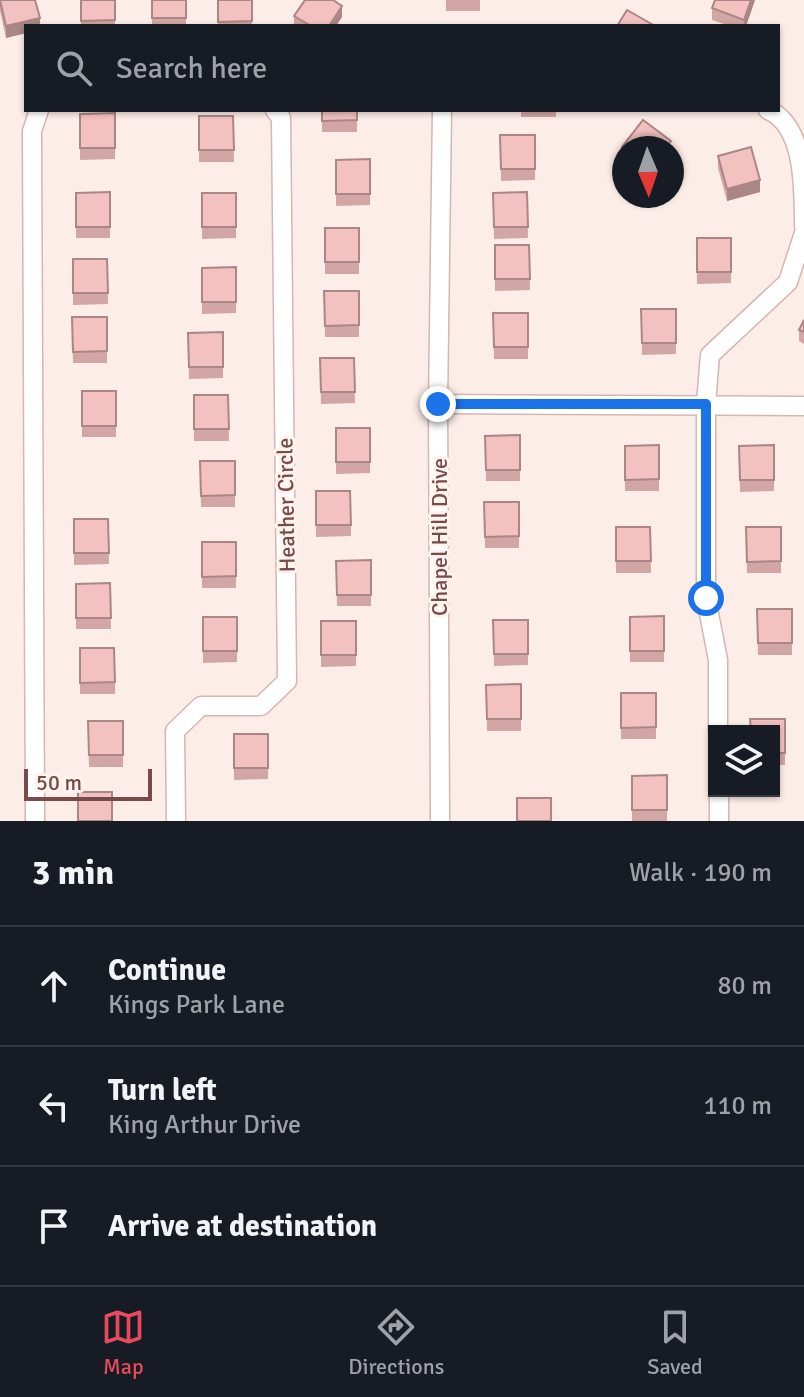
<!DOCTYPE html>
<html lang="en">
<head>
<meta charset="utf-8">
<style>
  :root { --surface:#171b24; --page:#242831; --text:#f1f3f6; --muted:#9ea1a6; --line:#363941; --accent:#e84b5e }
  body { margin:0; font-family:Signika,sans-serif; background:var(--page); color:var(--text) }
  .controls { position:absolute; right:24px; bottom:24px; display:grid; overflow:hidden; border-radius:0px; box-shadow:0 2px 6px #0004 }
  .controls button { width:72px; height:72px; display:grid; place-items:center; padding:0; border:0; border-bottom:2px solid var(--line); background:var(--surface); color:var(--text); font:40px sans-serif }
  .compass { position:absolute; left:612px; top:136px; width:72px; height:72px; border-radius:50%; background:var(--surface); box-shadow:0 2px 6px #0004; rotate:178deg }
  .scale { position:absolute; left:24px; bottom:20px; width:128px; box-sizing:border-box; padding-left:8px; border:4px solid #784b4b; border-top:0; font-size:22px; line-height:28px; white-space:nowrap; color:#784b4b; -webkit-text-stroke:6px #fff3ee; paint-order:stroke }
  .stop { position:absolute; width:24px; height:24px; margin:-18px; border:6px solid #1a73e8; border-radius:50%; background:#fff }
  .stop.end { background:#1a73e8; border-color:#fff; box-shadow:0 2px 8px #0008 }
  .list { margin:0; padding:0; list-style:none }
  h2 { display:flex; justify-content:space-between; align-items:center; height:104px; margin:0; padding:0 32px; font-size:34px }
  h2 small { font-size:26px; font-weight:400; color:var(--muted) }
  .list li { display:grid; grid-template-columns:52px 1fr auto; gap:24px; align-items:center; box-sizing:border-box; height:120px; padding:0 32px; border-top:2px solid var(--line) }
  .list b { display:block; font-size:30px; white-space:nowrap }
  .list p { margin:0; font-size:26px; white-space:nowrap; color:var(--muted) }
  .list em { font-size:26px; font-style:normal; color:var(--muted) }
  .icon { flex:none; width:44px; height:44px; fill:none; stroke:currentColor; stroke-width:2; stroke-linecap:round; stroke-linejoin:round }
  .map { position:relative; flex:none; width:804px; height:821px; overflow:hidden }
  .search { position:absolute; background:var(--surface); box-shadow:0 2px 6px #0004; left:24px; right:24px; top:24px; height:88px; display:flex; align-items:center; gap:20px; box-sizing:border-box; padding:0 28px; border-radius:0px; color:var(--muted); font-size:30px }
  .sheet { height:464px; background:var(--surface) }
  nav { display:flex; justify-content:space-around; align-items:center; box-sizing:border-box; height:112px; border-top:2px solid var(--line); background:var(--surface); font-size:22px; color:var(--muted) }
  nav a { display:grid; justify-items:center; gap:4px }
  nav .on { color:var(--accent) }
  .map>svg:first-child { display:block }
  .lines { fill:none; stroke-linecap:round; stroke-linejoin:round }
  .street-casing { stroke:#d4b6b2; stroke-width:21 }
  .street { stroke:#fff; stroke-width:18 }
  .wall { fill:#d1a6a4 }
  .shaded-wall { fill:#aa8786 }
  .building { fill:#f3c1bf; stroke:#aa8786; stroke-width:2 }
  .route { stroke:#1a73e8; stroke-width:10 }
  .labels { text-anchor:middle; dominant-baseline:central; stroke-width:6; stroke-linejoin:round; paint-order:stroke }
  .street-label { font-size:22px; fill:#784b4b; stroke:#fff3ee }
</style>
</head>
<body>
<div class="map">
<svg width="804" height="821" viewBox="0 0 804 821">
  <rect width="100%" height="100%" fill="#fdede8"/>
  <g class="lines">
    <g class="street-casing">
      <g id="street">
        <path d="M 768,110 C 804,125 804,185 804,226"/>
        <path d="M 438,404 L 804,406"/>
        <path d="M 718,731 L 718,660 L 706,598 L 706,404 L 710,355 L 788,282 L 804,233"/>
        <path d="M 719,791 L 719,821"/>
        <path d="M 35,821 L 32,131 L 39,110"/>
        <path d="M 176,821 L 175,731 L 201,706 L 261,706 L 287,681 L 281,118 L 275,110"/>
        <path d="M 440,821 L 438,404 L 442,110"/>
      </g>
    </g>
    <use href="#street" class="street"/>
  </g>
  <g class="wall">
    <path d="M 0,0 L 40,26 L 26,26 L 26,33 L 6,38 L 0,11 Z"/>
    <rect x="81" y="0" width="34" height="26"/>
    <rect x="152" y="0" width="34" height="26"/>
    <rect x="218" y="0" width="34" height="26"/>
    <rect x="446" y="0" width="34" height="11"/>
    <path d="M 755,0 L 746,26 L 730,26 L 712,20 L 712,8 Z"/>
    <path d="M 294,16 L 342,17 L 336,26 L 294,26 Z"/>
    <rect x="322" y="110" width="35" height="22"/>
    <rect x="521" y="110" width="35" height="7"/>
    <path d="M 115,113 L 115,159 L 80,160 L 80,114 Z"/>
    <path d="M 199,116 L 233,116 L 234,162 L 199,162 Z"/>
    <path d="M 500,135 L 535,135 L 535,180 L 501,181 Z"/>
    <path d="M 718,156 L 760,192 L 727,201 L 718,168 Z"/>
    <path d="M 370,159 L 370,205 L 336,206 L 336,160 Z"/>
    <path d="M 110,192 L 110,238 L 76,238 L 76,193 Z"/>
    <path d="M 527,192 L 528,238 L 494,239 L 493,193 Z"/>
    <path d="M 202,193 L 236,193 L 236,238 L 202,239 Z"/>
    <rect x="325" y="228" width="34" height="46"/>
    <path d="M 697,238 L 731,238 L 731,283 L 697,284 Z"/>
    <path d="M 495,245 L 529,245 L 530,290 L 495,291 Z"/>
    <path d="M 73,259 L 107,259 L 108,304 L 73,305 Z"/>
    <path d="M 236,267 L 236,313 L 202,314 L 202,268 Z"/>
    <path d="M 324,291 L 359,291 L 359,337 L 325,337 Z"/>
    <path d="M 641,309 L 676,309 L 676,354 L 642,355 Z"/>
    <path d="M 493,313 L 528,313 L 528,359 L 494,359 Z"/>
    <path d="M 72,317 L 107,317 L 107,363 L 73,363 Z"/>
    <path d="M 804,320 L 804,344 L 799,341 L 799,330 Z"/>
    <path d="M 223,332 L 223,378 L 189,379 L 188,333 Z"/>
    <path d="M 320,358 L 354,358 L 355,403 L 321,404 Z"/>
    <rect x="82" y="391" width="34" height="46"/>
    <path d="M 194,395 L 228,395 L 229,441 L 194,441 Z"/>
    <path d="M 336,428 L 370,428 L 370,473 L 336,474 Z"/>
    <path d="M 520,435 L 520,481 L 486,481 L 485,436 Z"/>
    <path d="M 659,445 L 659,491 L 625,491 L 625,446 Z"/>
    <path d="M 774,445 L 774,491 L 740,492 L 739,446 Z"/>
    <path d="M 200,461 L 235,461 L 235,507 L 201,507 Z"/>
    <path d="M 316,491 L 351,525 L 351,536 L 316,537 Z"/>
    <path d="M 484,502 L 519,536 L 519,548 L 485,548 Z"/>
    <path d="M 74,519 L 108,519 L 109,564 L 74,565 Z"/>
    <path d="M 616,527 L 650,527 L 651,573 L 616,573 Z"/>
    <path d="M 746,527 L 781,561 L 781,573 L 747,573 Z"/>
    <rect x="202" y="542" width="34" height="46"/>
    <path d="M 371,560 L 371,606 L 337,606 L 336,561 Z"/>
    <path d="M 110,583 L 111,629 L 76,629 L 76,584 Z"/>
    <path d="M 757,609 L 792,609 L 792,655 L 758,655 Z"/>
    <path d="M 664,616 L 664,662 L 630,662 L 630,617 Z"/>
    <path d="M 203,617 L 237,617 L 237,662 L 203,663 Z"/>
    <path d="M 493,620 L 528,620 L 528,665 L 494,666 Z"/>
    <path d="M 321,621 L 356,621 L 356,666 L 321,667 Z"/>
    <path d="M 80,648 L 115,682 L 115,694 L 80,694 Z"/>
    <path d="M 521,684 L 521,731 L 487,731 L 486,685 Z"/>
    <rect x="621" y="693" width="35" height="46"/>
    <path d="M 785,719 L 785,765 L 774,765 L 774,731 Z"/>
    <path d="M 88,721 L 123,721 L 123,767 L 89,767 Z"/>
    <path d="M 234,734 L 268,734 L 268,779 L 234,780 Z"/>
    <path d="M 667,775 L 667,821 L 632,821 L 632,776 Z"/>
  </g>
  <g class="shaded-wall">
    <path d="M 751,0 L 755,0 L 746,26 L 744,26 L 744,20 Z"/>
    <path d="M 342,6 L 342,17 L 336,26 L 329,26 Z"/>
    <path d="M 40,18 L 40,26 L 26,26 L 26,33 L 6,38 L 6,26 Z"/>
    <path d="M 760,180 L 760,192 L 727,201 L 727,189 Z"/>
  </g>
  <g class="building">
    <path d="M 0,0 L 35,0 L 40,18 L 6,26 Z"/>
    <path d="M 81,0 L 115,0 L 115,20 L 81,21 Z"/>
    <rect x="152" y="0" width="34" height="18"/>
    <path d="M 218,0 L 252,0 L 252,21 L 218,22 Z"/>
    <path d="M 305,0 L 333,0 L 342,6 L 329,26 L 311,26 L 294,16 Z"/>
    <path d="M 715,0 L 751,0 L 744,20 L 712,8 Z"/>
    <path d="M 627,10 L 655,26 L 617,26 Z"/>
    <path d="M 322,110 L 357,110 L 357,120 L 322,121 Z"/>
    <path d="M 115,113 L 115,148 L 80,148 L 80,114 Z"/>
    <path d="M 199,116 L 233,116 L 234,150 L 199,150 Z"/>
    <path d="M 643,120 L 671,141 L 665,148 L 624,149 L 622,147 Z"/>
    <path d="M 500,135 L 535,135 L 535,169 L 501,169 Z"/>
    <path d="M 751,147 L 760,180 L 727,189 L 718,156 Z"/>
    <path d="M 370,159 L 370,194 L 336,194 L 336,160 Z"/>
    <path d="M 110,192 L 110,227 L 76,227 L 76,193 Z"/>
    <path d="M 527,192 L 528,227 L 494,227 L 493,193 Z"/>
    <rect x="202" y="193" width="34" height="34"/>
    <rect x="325" y="228" width="34" height="34"/>
    <rect x="697" y="238" width="34" height="34"/>
    <path d="M 495,245 L 529,245 L 530,279 L 495,279 Z"/>
    <path d="M 73,259 L 107,259 L 108,293 L 73,293 Z"/>
    <path d="M 236,267 L 236,302 L 202,302 L 202,268 Z"/>
    <path d="M 324,291 L 359,291 L 359,325 L 325,326 Z"/>
    <path d="M 641,309 L 676,309 L 676,343 L 642,343 Z"/>
    <path d="M 493,313 L 528,313 L 528,347 L 494,347 Z"/>
    <path d="M 72,317 L 107,317 L 107,351 L 73,352 Z"/>
    <path d="M 804,320 L 804,332 L 799,330 Z"/>
    <path d="M 223,332 L 223,367 L 189,367 L 188,333 Z"/>
    <path d="M 320,358 L 354,358 L 355,392 L 321,392 Z"/>
    <rect x="82" y="391" width="34" height="35"/>
    <path d="M 194,395 L 228,395 L 229,429 L 194,429 Z"/>
    <rect x="336" y="428" width="34" height="34"/>
    <path d="M 520,435 L 520,470 L 486,470 L 485,436 Z"/>
    <path d="M 659,445 L 659,479 L 625,480 L 625,446 Z"/>
    <path d="M 774,445 L 774,480 L 740,480 L 739,446 Z"/>
    <path d="M 200,461 L 235,461 L 235,495 L 201,496 Z"/>
    <path d="M 316,491 L 350,491 L 351,525 L 316,525 Z"/>
    <path d="M 484,502 L 519,502 L 519,536 L 485,537 Z"/>
    <path d="M 74,519 L 108,519 L 109,553 L 74,553 Z"/>
    <path d="M 616,527 L 650,527 L 651,561 L 616,561 Z"/>
    <path d="M 746,527 L 781,527 L 781,561 L 747,562 Z"/>
    <path d="M 202,542 L 236,542 L 236,576 L 202,577 Z"/>
    <path d="M 371,560 L 371,595 L 337,595 L 336,561 Z"/>
    <path d="M 110,583 L 111,618 L 76,618 L 76,584 Z"/>
    <path d="M 757,609 L 792,609 L 792,643 L 758,643 Z"/>
    <path d="M 664,616 L 664,651 L 630,651 L 630,617 Z"/>
    <rect x="203" y="617" width="34" height="34"/>
    <path d="M 493,620 L 528,620 L 528,654 L 494,654 Z"/>
    <rect x="321" y="621" width="35" height="34"/>
    <path d="M 80,648 L 114,648 L 115,682 L 80,683 Z"/>
    <path d="M 521,684 L 521,719 L 487,719 L 486,685 Z"/>
    <path d="M 621,693 L 656,693 L 656,727 L 621,728 Z"/>
    <path d="M 750,719 L 785,719 L 785,753 L 774,753 L 774,731 L 751,731 Z"/>
    <path d="M 88,721 L 123,721 L 123,755 L 89,755 Z"/>
    <rect x="234" y="734" width="34" height="34"/>
    <path d="M 667,775 L 667,810 L 632,810 L 632,776 Z"/>
    <rect x="78" y="792" width="34" height="29"/>
    <rect x="517" y="798" width="34" height="23"/>
  </g>
  <g class="lines">
    <path class="route" d="M 438,404 L 706,404 L 706,598"/>
  </g>
  <g class="labels">
    <g class="street-label">
      <text transform="translate(286 505) rotate(-91)">Heather Circle</text>
      <text transform="translate(439 537) rotate(-90)">Chapel Hill Drive</text>
    </g>
  </g>
</svg>
<div class="controls">
<button><svg class="icon" aria-label="layers" viewBox="0 0 24 24"><path d="M12 4l9 5-9 5-9-5zM3 14l9 5 9-5"/></svg></button>
</div>
<svg class="compass" viewBox="-18 -18 36 36"><path d="M0-13l5 13h-10z" fill="#e53935"/><path d="M0 13l5-13h-10z" fill="#9ea1a6"/></svg>
<div class="scale">50 m</div>
<div class="stop" style="left:706px;top:598px"></div>
<div class="stop end" style="left:438px;top:404px"></div>
<div class="search"><svg class="icon" aria-label="search" viewBox="0 0 24 24"><circle cx="10" cy="10" r="6"/><path d="M15 15l6 6"/></svg>Search here</div>
</div>
<section class="sheet">
<h2>3 min<small>Walk · 190 m</small></h2>
<ul class="list">
<li><svg class="icon" aria-label="ahead" viewBox="0 0 24 24"><path d="M12 20V5M6 11l6-6 6 6"/></svg><div><b>Continue</b><p>Kings Park Lane</p></div><em>80 m</em></li>
<li><svg class="icon" aria-label="left" viewBox="0 0 24 24"><path d="M17 20v-9H6M10 6l-5 5 5 5"/></svg><div><b>Turn left</b><p>King Arthur Drive</p></div><em>110 m</em></li>
<li><svg class="icon" aria-label="arrive" viewBox="0 0 24 24"><path d="M6 21V4h12l-3 4 3 4H6"/></svg><div><b>Arrive at destination</b></div></li>
</ul>
</section>
<nav>
<a class="on"><svg class="icon" aria-label="map" viewBox="0 0 24 24"><path d="M3 6l6-2 6 2 6-2v14l-6 2-6-2-6 2zM9 4v14M15 6v14"/></svg>Map</a>
<a><svg class="icon" aria-label="directions" viewBox="0 0 24 24"><path d="M12 3l9 9-9 9-9-9zM9 14v-3h6M13 9l2 2-2 2"/></svg>Directions</a>
<a><svg class="icon" aria-label="saved" viewBox="0 0 24 24"><path d="M7 4h10v16l-5-4-5 4z"/></svg>Saved</a>
</nav>
</body>
</html>
